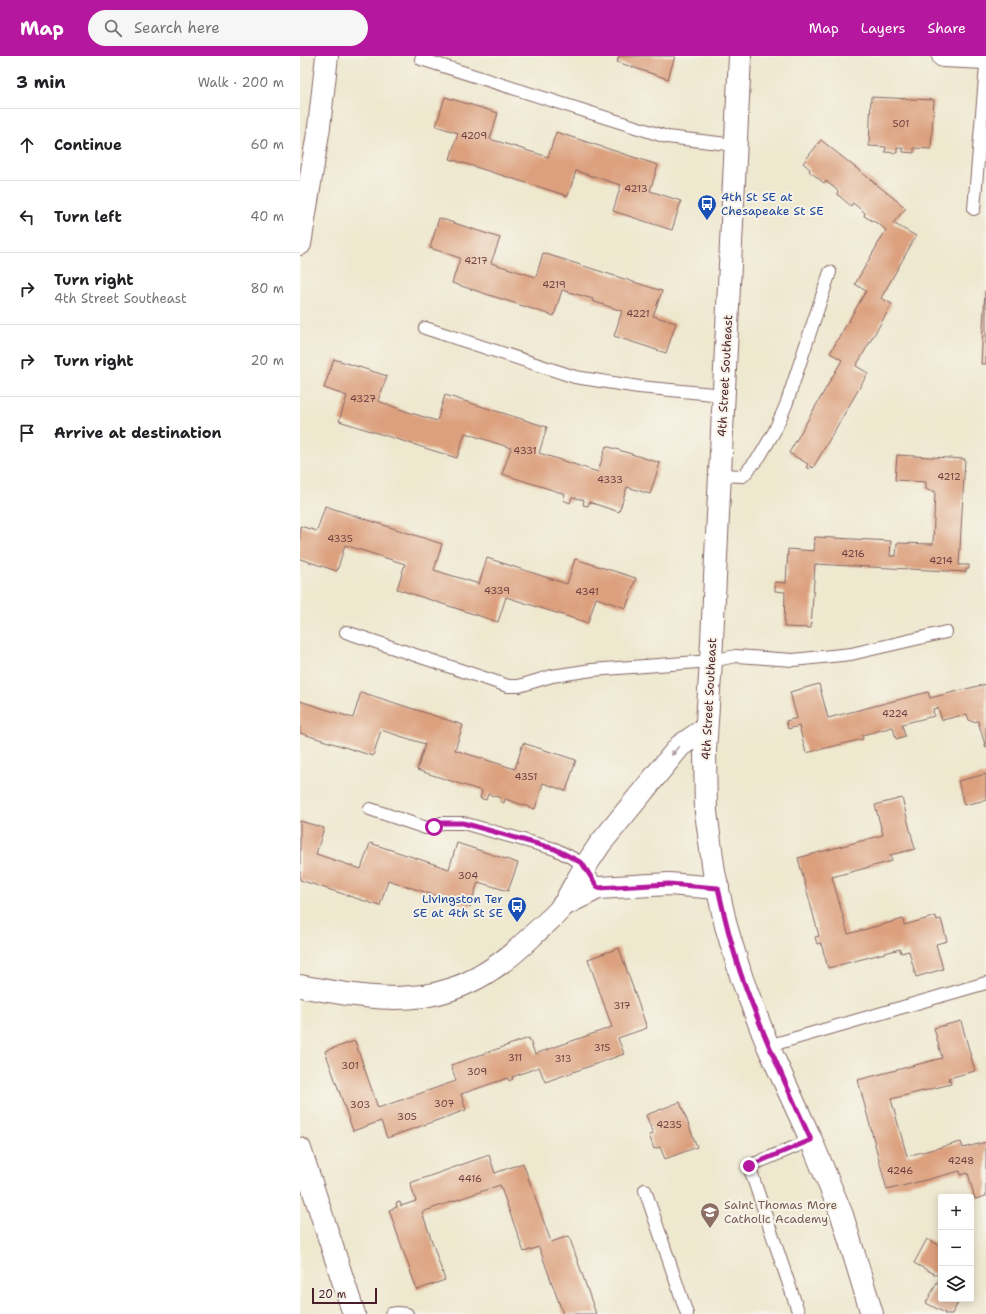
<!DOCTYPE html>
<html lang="en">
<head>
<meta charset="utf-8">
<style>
  :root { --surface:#fff; --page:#f6f6f6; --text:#202124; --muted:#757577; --line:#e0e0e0; --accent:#b5179e }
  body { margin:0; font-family:"Shantell Sans",sans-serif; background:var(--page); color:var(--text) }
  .controls { position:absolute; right:12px; bottom:12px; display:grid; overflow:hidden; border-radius:4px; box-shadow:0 2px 10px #0003 }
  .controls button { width:36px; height:36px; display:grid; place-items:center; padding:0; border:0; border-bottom:1px solid var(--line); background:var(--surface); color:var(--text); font:20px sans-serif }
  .scale { position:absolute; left:12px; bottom:10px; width:65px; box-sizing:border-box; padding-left:4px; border:2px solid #4a1f2b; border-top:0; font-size:11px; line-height:14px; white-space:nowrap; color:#4a1f2b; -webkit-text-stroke:3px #f7f3e8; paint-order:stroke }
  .stop { position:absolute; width:12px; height:12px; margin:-9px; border:3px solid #b5179e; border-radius:50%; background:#fff }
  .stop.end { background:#b5179e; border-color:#fff; box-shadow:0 1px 4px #0008 }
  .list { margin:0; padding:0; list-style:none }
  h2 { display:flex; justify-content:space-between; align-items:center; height:52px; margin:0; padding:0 16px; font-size:17px }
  h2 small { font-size:13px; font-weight:400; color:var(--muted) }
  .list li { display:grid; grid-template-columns:26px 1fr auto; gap:12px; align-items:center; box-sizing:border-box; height:72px; padding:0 16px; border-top:1px solid var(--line) }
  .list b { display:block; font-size:15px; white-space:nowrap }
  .list p { margin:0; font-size:13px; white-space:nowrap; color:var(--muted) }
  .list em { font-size:13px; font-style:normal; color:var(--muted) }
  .icon { flex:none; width:22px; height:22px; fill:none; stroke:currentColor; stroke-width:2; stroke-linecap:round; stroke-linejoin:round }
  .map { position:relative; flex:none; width:686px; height:1258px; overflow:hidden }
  header { display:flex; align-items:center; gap:24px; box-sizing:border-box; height:56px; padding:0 20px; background:var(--accent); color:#fff }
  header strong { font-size:19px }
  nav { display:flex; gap:22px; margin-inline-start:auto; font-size:14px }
  .search { width:280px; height:36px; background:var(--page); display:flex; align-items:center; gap:10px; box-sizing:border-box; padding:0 14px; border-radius:22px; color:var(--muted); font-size:15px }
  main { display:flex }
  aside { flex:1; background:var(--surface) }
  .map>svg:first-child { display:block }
  .building { fill:#dca07e }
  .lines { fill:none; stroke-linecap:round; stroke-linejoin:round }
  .lane-casing { stroke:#836564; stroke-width:14 }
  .street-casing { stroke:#836564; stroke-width:24 }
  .secondary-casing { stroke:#836564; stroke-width:24 }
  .lane { stroke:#fff; stroke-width:12 }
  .street { stroke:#fff; stroke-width:22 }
  .secondary { stroke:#fff; stroke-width:22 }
  .oneway { fill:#ae9aa0 }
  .route { stroke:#b5179e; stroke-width:5 }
  .labels { text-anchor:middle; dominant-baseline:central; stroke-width:4; stroke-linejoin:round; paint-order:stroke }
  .number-label { font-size:10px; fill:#6e3f40 }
  .transit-label { font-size:12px; fill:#164399; stroke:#f7f3e8; text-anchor:start }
  .street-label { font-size:12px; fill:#4a1f2b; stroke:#f7f3e8 }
  .education-label { font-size:12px; fill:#785e54; stroke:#f7f3e8; text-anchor:start }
</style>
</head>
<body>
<header>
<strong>Map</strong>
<div class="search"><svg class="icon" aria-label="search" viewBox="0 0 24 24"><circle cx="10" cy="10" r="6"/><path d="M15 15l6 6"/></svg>Search here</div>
<nav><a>Map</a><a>Layers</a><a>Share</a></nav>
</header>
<main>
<aside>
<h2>3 min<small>Walk · 200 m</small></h2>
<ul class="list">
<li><svg class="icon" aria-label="ahead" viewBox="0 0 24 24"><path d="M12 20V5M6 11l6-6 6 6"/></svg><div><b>Continue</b></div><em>60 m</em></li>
<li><svg class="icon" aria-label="left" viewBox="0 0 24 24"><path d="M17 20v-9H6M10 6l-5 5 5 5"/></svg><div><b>Turn left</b></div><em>40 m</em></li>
<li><svg class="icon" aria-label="right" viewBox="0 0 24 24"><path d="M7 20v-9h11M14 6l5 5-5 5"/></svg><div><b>Turn right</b><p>4th Street Southeast</p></div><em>80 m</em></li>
<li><svg class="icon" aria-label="right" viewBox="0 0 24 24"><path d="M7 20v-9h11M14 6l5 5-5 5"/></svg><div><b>Turn right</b></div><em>20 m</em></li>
<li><svg class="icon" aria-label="arrive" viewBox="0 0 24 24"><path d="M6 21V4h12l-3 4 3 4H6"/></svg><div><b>Arrive at destination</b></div></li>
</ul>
</aside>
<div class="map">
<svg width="686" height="1258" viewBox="0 0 686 1258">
  <rect width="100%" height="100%" fill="#f7f3e8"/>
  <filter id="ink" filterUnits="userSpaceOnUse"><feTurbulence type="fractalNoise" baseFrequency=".025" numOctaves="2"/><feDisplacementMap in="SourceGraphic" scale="8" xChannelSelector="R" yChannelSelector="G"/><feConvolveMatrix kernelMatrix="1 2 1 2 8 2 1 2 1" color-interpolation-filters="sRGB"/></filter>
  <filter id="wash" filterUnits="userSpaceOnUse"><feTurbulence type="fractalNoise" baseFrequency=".012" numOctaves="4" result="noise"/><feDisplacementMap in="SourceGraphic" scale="16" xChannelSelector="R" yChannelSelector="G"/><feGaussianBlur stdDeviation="0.9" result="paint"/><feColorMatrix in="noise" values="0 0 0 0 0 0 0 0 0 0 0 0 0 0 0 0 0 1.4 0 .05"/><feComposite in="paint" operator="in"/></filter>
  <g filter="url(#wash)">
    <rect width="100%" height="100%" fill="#eee8cf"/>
    <g id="blocks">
      <g class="building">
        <path d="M 319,0 L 375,0 L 368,23 L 317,6 Z"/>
        <path d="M 145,41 L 198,57 L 190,83 L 248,101 L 256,76 L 358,109 L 350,135 L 381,145 L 372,174 L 313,155 L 321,129 L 276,115 L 268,140 L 150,103 L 158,77 L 136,70 Z"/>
        <path d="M 571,41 L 634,44 L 631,93 L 614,92 L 614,97 L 603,96 L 603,92 L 597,92 L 597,97 L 585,96 L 586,91 L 569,90 Z"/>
        <path d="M 521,84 L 606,152 L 593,167 L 616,180 L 581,242 L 592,248 L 556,310 L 568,317 L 513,412 L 510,410 L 509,413 L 506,411 L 508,408 L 489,397 L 542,304 L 530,297 L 566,235 L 555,228 L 586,174 L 580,169 L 564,160 L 565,157 L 553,147 L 551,150 L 537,138 L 538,135 L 526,125 L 524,127 L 509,115 L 510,113 L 503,107 Z"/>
        <path d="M 139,162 L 200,182 L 191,207 L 236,221 L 243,197 L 362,235 L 353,260 L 376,267 L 366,297 L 314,280 L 322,255 L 292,245 L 293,243 L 262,234 L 254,260 L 152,227 L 160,202 L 130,192 Z"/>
        <path d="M 685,235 L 686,235 L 686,308 L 681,308 Z"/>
        <path d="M 34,303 L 87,320 L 78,345 L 108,356 L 137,365 L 145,339 L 247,371 L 239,397 L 298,416 L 306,390 L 360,407 L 350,438 L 327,431 L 319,456 L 289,446 L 288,450 L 283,449 L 284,444 L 272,441 L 270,447 L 263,444 L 265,438 L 202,418 L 211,392 L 165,377 L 157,402 L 39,365 L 47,340 L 24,332 Z"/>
        <path d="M 597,399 L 665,403 L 659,509 L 669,509 L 669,513 L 666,513 L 666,516 L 515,508 L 511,572 L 484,571 L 485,536 L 475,535 L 475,526 L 486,527 L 488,493 L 514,495 L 515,481 L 591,485 L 590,500 L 596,500 L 597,487 L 633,488 L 635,435 L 630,435 L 626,433 L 626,426 L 595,424 Z"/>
        <path d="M 25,450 L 142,488 L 134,514 L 179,528 L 187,502 L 267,528 L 275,503 L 336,522 L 326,552 L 296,542 L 288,567 L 206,541 L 198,566 L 97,533 L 105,508 L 45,489 L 37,515 L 0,503 L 0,470 L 17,475 Z"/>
        <path d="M 519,628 L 528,662 L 628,636 L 630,642 L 686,628 L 686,692 L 678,665 L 673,666 L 669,664 L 667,658 L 642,664 L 638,652 L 633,653 L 634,660 L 602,668 L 605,680 L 596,683 L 593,671 L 562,679 L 563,683 L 506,697 L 499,670 L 488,673 L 486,665 L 497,662 L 490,636 Z"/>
        <path d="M 61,636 L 163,669 L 155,694 L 215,713 L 223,687 L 276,704 L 266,735 L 243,727 L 235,753 L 205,743 L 204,747 L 200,745 L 201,742 L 188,738 L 186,744 L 180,742 L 182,735 L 117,714 L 125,688 L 81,674 L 73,700 L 0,677 L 0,645 L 53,662 Z"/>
        <path d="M 686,718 L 686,744 L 664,749 L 658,725 Z"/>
        <path d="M 602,742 L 615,793 L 590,799 L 592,805 L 532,821 L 548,878 L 603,863 L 604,869 L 636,860 L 637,864 L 641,863 L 647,885 L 636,888 L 643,913 L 616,921 L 609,895 L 601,897 L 600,893 L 528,912 L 521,887 L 517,888 L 515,881 L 519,880 L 498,802 L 583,779 L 575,749 Z"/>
        <path d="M 0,765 L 24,772 L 16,798 L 61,813 L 70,787 L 149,813 L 157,787 L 218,807 L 208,835 L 178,826 L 170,851 L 88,824 L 80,850 L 0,824 Z"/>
        <path d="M 319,892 L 347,972 L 318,982 L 324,998 L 245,1026 L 239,1011 L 212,1021 L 213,1023 L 209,1025 L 208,1022 L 161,1038 L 166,1054 L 87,1082 L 81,1065 L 53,1075 L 25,995 L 55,985 L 78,1052 L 156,1025 L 151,1009 L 229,982 L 235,998 L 312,971 L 288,903 Z"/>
        <path d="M 661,965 L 675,1015 L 649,1022 L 651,1028 L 591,1043 L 607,1100 L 661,1086 L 663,1092 L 686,1086 L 686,1140 L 675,1143 L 668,1117 L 661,1119 L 660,1115 L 587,1134 L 558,1024 L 642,1002 L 634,972 Z"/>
        <path d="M 380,1046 L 397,1091 L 365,1103 L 360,1091 L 354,1093 L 349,1079 L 353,1078 L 346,1059 Z"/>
        <path d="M 189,1099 L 195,1117 L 223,1107 L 251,1186 L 269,1180 L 296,1258 L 263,1258 L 239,1191 L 224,1196 L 200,1129 L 122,1156 L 145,1224 L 117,1234 L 89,1154 L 97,1151 L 96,1147 L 100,1146 L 101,1150 L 116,1145 L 110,1127 Z"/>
        <path d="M 627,1183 L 641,1190 L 641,1243 L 660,1243 L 652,1258 L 644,1258 L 645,1257 L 626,1247 L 640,1221 L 614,1207 Z"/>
      </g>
    </g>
  </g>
  <g filter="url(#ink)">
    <use href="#blocks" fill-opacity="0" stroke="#836564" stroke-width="1"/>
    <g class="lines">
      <g class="lane-casing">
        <g id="lane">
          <path d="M 121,3 L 367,81 L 436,89"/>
          <path d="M 674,153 L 686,10"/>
          <path d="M 125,272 L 275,321 L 339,331 L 424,339"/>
          <path d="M 420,419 L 443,420 L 460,400 L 474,376 L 486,349 L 530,216"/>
          <path d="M 46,576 L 208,630 L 219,630 L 252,620 L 292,614 L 411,605 L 436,600 L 493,604 L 551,598 L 646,576"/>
          <path d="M 70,753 L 126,772 L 134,771 L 141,767 L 163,767 L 255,793 L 282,807 L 298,832"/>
          <path d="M 468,990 L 686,927"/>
          <path d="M 345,1134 L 387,1258"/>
          <path d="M 91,1258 L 97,1257 L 107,1258"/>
          <path d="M 499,1258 L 449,1110 L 511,1084"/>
        </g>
      </g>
      <g class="street-casing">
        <g id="street">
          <path d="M 643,0 L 686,2"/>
          <path d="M 0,188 L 19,71 L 27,0"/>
          <path d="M 262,850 L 298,832 L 369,828 L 418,832"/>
          <path d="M 0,930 C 97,948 155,955 231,881 C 241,871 253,862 262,851 C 267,845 270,836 274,830 C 282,815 290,802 300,788 L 380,690 L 406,672"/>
          <path d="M 0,1093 L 54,1258"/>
        </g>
      </g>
      <g class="secondary-casing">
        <path id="secondary" d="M 440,0 L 411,605 L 405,695 L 406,756 L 414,816 L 426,870 L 442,923 L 468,990 L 511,1084 L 542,1159 L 572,1258"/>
      </g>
      <use href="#lane" class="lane"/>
      <use href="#street" class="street"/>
      <use href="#secondary" class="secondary"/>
    </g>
    <defs><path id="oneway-solid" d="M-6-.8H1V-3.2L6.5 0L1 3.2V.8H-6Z"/></defs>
    <use class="oneway" href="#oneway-solid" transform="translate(375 695) rotate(129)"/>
  </g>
  <g class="lines" filter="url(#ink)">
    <path class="route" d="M 134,771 L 141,767 L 163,767 L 255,793 L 282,807 L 298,832 L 369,828 L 418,832 C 425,863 432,894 443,924 C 463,979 487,1031 511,1084 L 449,1110"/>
  </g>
  <defs>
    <g id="bus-pin" transform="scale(1)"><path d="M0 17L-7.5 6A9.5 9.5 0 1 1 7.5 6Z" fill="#1a4fb4" stroke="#f7f3e8"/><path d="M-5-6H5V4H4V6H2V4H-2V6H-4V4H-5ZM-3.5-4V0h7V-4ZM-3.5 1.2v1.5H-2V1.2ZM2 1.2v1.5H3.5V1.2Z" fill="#fff"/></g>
    <g id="school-pin" transform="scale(1)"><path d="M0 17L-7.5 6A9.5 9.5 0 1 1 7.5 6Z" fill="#8d6e63" stroke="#f7f3e8"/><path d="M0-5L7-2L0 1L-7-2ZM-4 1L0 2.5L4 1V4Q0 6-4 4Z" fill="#fff"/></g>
  </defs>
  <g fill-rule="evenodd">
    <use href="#bus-pin" x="407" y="148"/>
    <use href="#bus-pin" x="217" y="850"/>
    <use href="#school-pin" x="410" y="1156"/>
  </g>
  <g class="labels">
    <g class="number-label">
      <text x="601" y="67">501</text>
      <text x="174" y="79">4209</text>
      <text x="336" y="132">4213</text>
      <text x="176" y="204">4217</text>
      <text x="254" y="228">4219</text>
      <text x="338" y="257">4221</text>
      <text x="63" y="342">4327</text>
      <text x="225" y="394">4331</text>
      <text x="649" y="420">4212</text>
      <text x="310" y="423">4333</text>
      <text x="40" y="482">4335</text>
      <text x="553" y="497">4216</text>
      <text x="641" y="504">4214</text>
      <text x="197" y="534">4339</text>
      <text x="287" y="535">4341</text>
      <text x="595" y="657">4224</text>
      <text x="226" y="720">4351</text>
      <text x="168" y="819">304</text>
      <text x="322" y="949">317</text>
      <text x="302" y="991">315</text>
      <text x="215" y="1001">311</text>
      <text x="263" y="1002">313</text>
      <text x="50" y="1009">301</text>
      <text x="177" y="1015">309</text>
      <text x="144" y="1047">307</text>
      <text x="60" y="1048">303</text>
      <text x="107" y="1060">305</text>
      <text x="369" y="1068">4235</text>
      <text x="661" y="1104">4248</text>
      <text x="600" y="1114">4246</text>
      <text x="170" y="1122">4416</text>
    </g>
    <g class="transit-label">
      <text x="421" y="141">4th St SE at<tspan x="421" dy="14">Chesapeake St SE</tspan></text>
      <text x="203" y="843" text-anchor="end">Livingston Ter<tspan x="203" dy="14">SE at 4th St SE</tspan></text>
    </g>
    <g class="street-label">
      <text transform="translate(425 320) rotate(-87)">4th Street Southeast</text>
      <text transform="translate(409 643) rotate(-87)">4th Street Southeast</text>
    </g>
    <g class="education-label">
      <text x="424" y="1149">Saint Thomas More<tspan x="424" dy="14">Catholic Academy</tspan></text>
    </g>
  </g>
</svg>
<div class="controls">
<button>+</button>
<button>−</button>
<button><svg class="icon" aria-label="layers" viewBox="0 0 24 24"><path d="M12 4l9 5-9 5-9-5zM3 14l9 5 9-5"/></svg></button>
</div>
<div class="scale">20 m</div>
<div class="stop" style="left:134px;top:771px"></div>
<div class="stop end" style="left:449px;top:1110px"></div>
</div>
</main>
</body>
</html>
